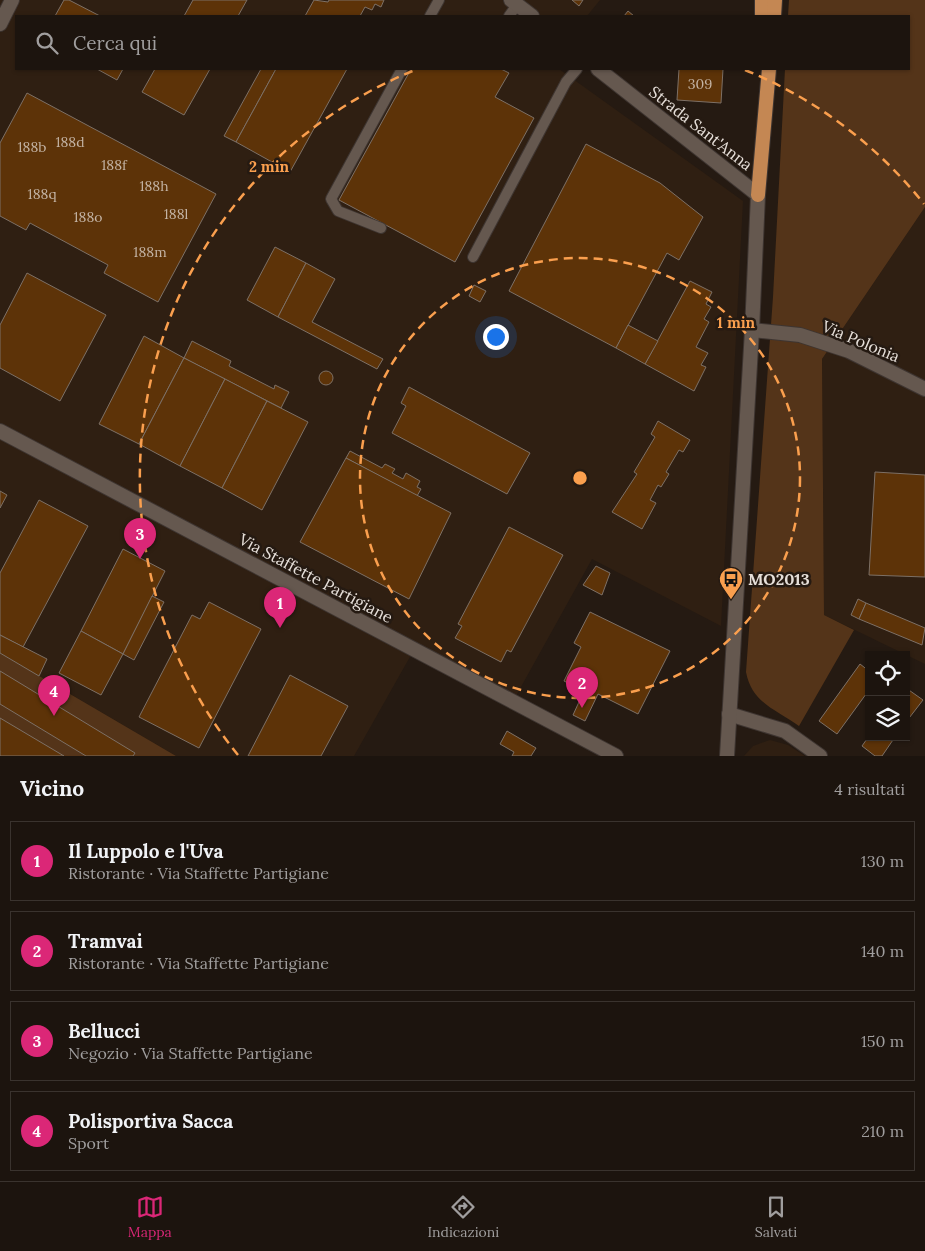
<!DOCTYPE html>
<html lang="it">
<head>
<meta charset="utf-8">
<style>
  :root { --surface:#1c140e; --page:#251d17; --text:#f1f3f6; --muted:#a09e9e; --line:#3a332e; --accent:#db2777 }
  body { margin:0; font-family:Lora,serif; background:var(--page); color:var(--text) }
  .controls { position:absolute; right:15px; bottom:15px; display:grid; overflow:hidden; border-radius:0px; box-shadow:0 1px 4px #0004 }
  .controls button { width:45px; height:45px; display:grid; place-items:center; padding:0; border:0; border-bottom:1px solid var(--line); background:var(--surface); color:var(--text); font:25px sans-serif }
  .you { position:absolute; left:495px; top:336px; width:18px; height:18px; margin:-12px; border:4px solid #fff; border-radius:50%; background:#1a73e8; box-shadow:0 0 0 8px #1a73e833 }
  .badge { display:grid; place-items:center; width:32px; height:32px; border-radius:50%; background:var(--accent); color:#fff; font-size:16px; font-weight:700 }
  .pin { position:absolute; translate:-50% -41px; filter:drop-shadow(0 1px 2px #0008) }
  .pin::after { content:''; position:absolute; top:26px; width:18px; height:15px; background:inherit; clip-path:polygon(0 0,100% 0,50% 100%) }
  .list { margin:0; padding:0; list-style:none }
  h2 { display:flex; justify-content:space-between; align-items:center; height:65px; margin:0; padding:0 20px; font-size:21px }
  h2 small { font-size:16px; font-weight:400; color:var(--muted) }
  .list li { display:grid; grid-template-columns:32px 1fr auto; gap:15px; align-items:center; box-sizing:border-box; height:80px; margin:0 10px 10px; padding:0 10px; border:1px solid var(--line); border-radius:0px }
  .list b { display:block; font-size:19px; white-space:nowrap }
  .list p { margin:0; font-size:16px; white-space:nowrap; color:var(--muted) }
  .list em { font-size:16px; font-style:normal; color:var(--muted) }
  .icon { flex:none; width:28px; height:28px; fill:none; stroke:currentColor; stroke-width:2; stroke-linecap:round; stroke-linejoin:round }
  .map { position:relative; flex:none; width:925px; height:756px; overflow:hidden }
  .search { position:absolute; background:var(--surface); box-shadow:0 1px 4px #0004; left:15px; right:15px; top:15px; height:55px; display:flex; align-items:center; gap:12px; box-sizing:border-box; padding:0 18px; border-radius:0px; color:var(--muted); font-size:19px }
  .sheet { height:425px; background:var(--surface) }
  nav { display:flex; justify-content:space-around; align-items:center; box-sizing:border-box; height:70px; border-top:1px solid var(--line); background:var(--surface); font-size:14px; color:var(--muted) }
  nav a { display:grid; justify-items:center; gap:2px }
  nav .on { color:var(--accent) }
  .map>svg:first-child { display:block }
  .built { fill:#2f1f12 }
  .green { fill:#543419 }
  .building { fill:#5d3308; stroke:#7d7066 }
  .lines { fill:none; stroke-linecap:round; stroke-linejoin:round }
  .service-casing { stroke:#3e3531; stroke-width:12 }
  .minor-casing { stroke:#3e3531; stroke-width:16 }
  .secondary-casing { stroke:#3e3531; stroke-width:16 }
  .trunk-casing { stroke:#3e3531; stroke-width:16 }
  .service { stroke:#65584f; stroke-width:10 }
  .minor { stroke:#65584f; stroke-width:14 }
  .secondary { stroke:#65584f; stroke-width:14 }
  .trunk { stroke:#c48753; stroke-width:14 }
  .ring { fill:none; stroke:#fa9f4e; stroke-width:2.5; stroke-dasharray:9 6 }
  .labels { text-anchor:middle; dominant-baseline:central; stroke-width:5; stroke-linejoin:round; paint-order:stroke }
  .number-label { font-size:14px; fill:#c4b4a5 }
  .street-label { font-size:16px; fill:#e6dfd9; stroke:#251a12 }
  .poi-label { font-size:16px; font-weight:bold; fill:#e6dfd9; stroke:#251a12; text-anchor:start }
  .centre { fill:#fa9f4e; stroke:#251a12; stroke-width:2.5 }
  .ring-label { font-size:15px; text-anchor:middle; font-weight:bold; fill:#fa9f4e; stroke:#251a12; stroke-width:5; stroke-linejoin:round; paint-order:stroke }
</style>
</head>
<body>
<div class="map">
<svg width="925" height="756" viewBox="0 0 925 756">
  <rect width="100%" height="100%" fill="#251a12"/>
  <g class="built">
    <path d="M 0,0 L 600,0 L 587,16 L 16,16 L 16,69 L 559,69 L 743,201 L 721,626 L 592,559 L 512,703 L 411,655 L 354,756 L 176,756 L 0,653 Z"/>
    <path d="M 925,207 L 925,664 L 824,615 L 822,359 Z"/>
    <path d="M 770,740 L 788,745 L 805,756 L 744,756 L 753,746 Z"/>
  </g>
  <g class="green">
    <path d="M 789,0 L 925,0 L 925,207 L 822,359 L 824,615 L 854,630 L 799,726 C 775,709 752,703 746,672 L 773,297 L 785,69 L 909,69 L 909,16 L 788,16 Z"/>
    <path d="M 0,653 L 176,756 L 0,756 Z"/>
  </g>
  <g class="building">
    <path d="M 64,0 L 69,0 L 100,16 L 55,16 Z"/>
    <path d="M 193,0 L 247,0 L 238,16 L 184,16 Z"/>
    <path d="M 314,0 L 328,2 L 329,0 L 384,0 L 381,7 L 375,4 L 372,10 L 365,7 L 360,16 L 305,16 Z"/>
    <path d="M 572,0 L 583,0 L 579,6 Z"/>
    <path d="M 628,11 L 634,16 L 624,16 Z"/>
    <path d="M 97,69 L 123,69 L 117,80 Z"/>
    <path d="M 155,69 L 210,69 L 184,115 L 142,92 Z"/>
    <path d="M 261,69 L 276,69 L 236,142 L 224,136 Z"/>
    <path d="M 276,69 L 347,69 L 290,172 L 236,142 Z"/>
    <path d="M 411,69 L 501,69 L 509,73 L 495,97 L 534,118 L 455,262 L 339,200 Z"/>
    <path d="M 679,69 L 723,69 L 721,103 L 677,100 Z"/>
    <path d="M 27,93 L 216,194 L 158,302 L 104,273 L 108,265 L 30,223 L 26,230 L 0,216 L 0,143 Z"/>
    <path d="M 586,144 L 660,183 L 703,217 L 679,260 L 667,253 L 616,348 L 509,291 Z"/>
    <path d="M 275,247 L 306,263 L 278,317 L 247,300 Z"/>
    <path d="M 306,263 L 335,279 L 312,322 L 383,359 L 377,369 L 278,317 Z"/>
    <path d="M 27,273 L 106,315 L 60,401 L 0,368 L 0,325 Z"/>
    <path d="M 690,281 L 712,292 L 706,304 L 711,307 L 704,319 L 709,322 L 696,347 L 708,353 L 701,365 L 706,367 L 694,391 L 645,364 Z"/>
    <path d="M 474,285 L 486,291 L 480,302 L 469,296 Z"/>
    <path d="M 628,325 L 658,341 L 645,364 L 616,348 Z"/>
    <path d="M 144,336 L 184,358 L 139,444 L 99,424 Z"/>
    <path d="M 192,341 L 231,361 L 229,366 L 274,389 L 275,385 L 289,392 L 281,408 L 184,358 Z"/>
    <path d="M 184,358 L 225,379 L 180,466 L 139,444 Z"/>
    <circle cx="326" cy="378" r="7"/>
    <path d="M 225,379 L 267,401 L 222,488 L 180,466 Z"/>
    <path d="M 409,387 L 530,453 L 507,494 L 392,433 L 406,406 L 401,403 Z"/>
    <path d="M 267,401 L 308,422 L 262,510 L 222,488 Z"/>
    <path d="M 658,421 L 690,440 L 683,452 L 679,450 L 666,472 L 669,474 L 661,487 L 658,485 L 650,500 L 656,503 L 642,529 L 612,512 L 637,474 L 634,472 L 655,437 L 651,434 Z"/>
    <path d="M 350,451 L 382,468 L 385,464 L 395,469 L 392,473 L 403,479 L 406,473 L 420,481 L 417,487 L 421,489 L 417,496 L 346,458 Z"/>
    <path d="M 346,458 L 451,513 L 409,599 L 300,542 Z"/>
    <path d="M 875,472 L 925,475 L 925,577 L 869,575 Z"/>
    <path d="M 0,491 L 7,495 L 0,508 Z"/>
    <path d="M 39,500 L 88,526 L 23,647 L 0,635 L 0,573 Z"/>
    <path d="M 509,527 L 563,555 L 511,652 L 507,650 L 501,662 L 455,638 L 462,626 L 458,624 Z"/>
    <path d="M 123,549 L 165,571 L 123,654 L 81,631 Z"/>
    <path d="M 596,566 L 610,573 L 602,595 L 583,585 Z"/>
    <path d="M 152,596 L 164,602 L 134,660 L 123,654 Z"/>
    <path d="M 858,599 L 866,603 L 859,619 L 851,615 Z"/>
    <path d="M 209,602 L 261,629 L 199,748 L 139,717 L 192,615 L 200,619 Z"/>
    <path d="M 866,603 L 925,628 L 922,645 L 859,619 Z"/>
    <path d="M 590,612 L 670,651 L 638,714 L 598,694 L 585,721 L 573,715 L 584,691 L 564,681 L 581,647 L 574,643 Z"/>
    <path d="M 81,631 L 123,654 L 101,695 L 59,673 Z"/>
    <path d="M 0,635 L 47,659 L 39,676 L 0,653 Z"/>
    <path d="M 860,664 L 869,671 L 869,690 L 837,734 L 819,721 Z"/>
    <path d="M 0,671 L 135,753 L 133,756 L 86,756 L 0,704 Z"/>
    <path d="M 290,675 L 348,706 L 321,756 L 248,756 Z"/>
    <path d="M 906,688 L 923,700 L 906,722 Z"/>
    <path d="M 0,718 L 64,756 L 0,756 Z"/>
    <path d="M 507,731 L 536,748 L 531,756 L 512,756 L 514,752 L 500,744 Z"/>
    <path d="M 869,736 L 869,737 L 895,737 L 882,756 L 875,756 L 862,746 Z"/>
  </g>
  <g class="lines">
    <g class="service-casing">
      <g id="service">
        <path d="M 430,16 L 439,0"/>
        <path d="M 509,16 L 517,5"/>
        <path d="M 381,228 L 338,211 L 331,199 L 402,69"/>
        <path d="M 473,257 L 566,82 L 577,69"/>
      </g>
    </g>
    <g class="minor-casing">
      <g id="minor">
        <path d="M 511,0 L 532,16"/>
        <path d="M 0,24 L 12,0"/>
        <path d="M 598,69 L 758,195"/>
        <path d="M 752,330 L 800,335 L 849,351 L 925,389"/>
        <path d="M 0,431 L 616,756"/>
        <path d="M 729,714 L 785,731 L 820,756"/>
      </g>
    </g>
    <g class="secondary-casing">
      <path id="secondary" d="M 727,756 L 752,330 L 758,195"/>
    </g>
    <g class="trunk-casing">
      <g id="trunk">
        <path d="M 762,16 L 762,0"/>
        <path d="M 774,16 L 775,0"/>
        <path d="M 758,195 L 769,69"/>
      </g>
    </g>
    <use href="#service" class="service"/>
    <use href="#minor" class="minor"/>
    <use href="#secondary" class="secondary"/>
    <use href="#trunk" class="trunk"/>
  </g>
  <g class="ring">
    <circle cx="580" cy="478" r="220"/>
    <path d="M238 755A440 440 0 0 1 415 70M745 70A440 440 0 0 1 924 204"/>
  </g>
  <defs>
    <g id="bus-pin" transform="scale(1.25)"><path d="M0 17L-7.5 6A9.5 9.5 0 1 1 7.5 6Z" fill="#fa9f4e" stroke="#251a12"/><path d="M-5-6H5V4H4V6H2V4H-2V6H-4V4H-5ZM-3.5-4V0h7V-4ZM-3.5 1.2v1.5H-2V1.2ZM2 1.2v1.5H3.5V1.2Z" fill="#111"/></g>
  </defs>
  <g fill-rule="evenodd">
    <use href="#bus-pin" x="731" y="579"/>
  </g>
  <g class="labels">
    <g class="number-label">
      <text x="700" y="84">309</text>
      <text x="70" y="142">188d</text>
      <text x="32" y="147">188b</text>
      <text x="114" y="165">188f</text>
      <text x="154" y="186">188h</text>
      <text x="42" y="194">188q</text>
      <text x="176" y="214">188l</text>
      <text x="88" y="217">188o</text>
      <text x="150" y="252">188m</text>
    </g>
    <g class="street-label">
      <text transform="translate(701 128) rotate(38)">Strada Sant'Anna</text>
      <text transform="translate(861 341) rotate(23)">Via Polonia</text>
      <text transform="translate(316 578) rotate(28)">Via Staffette Partigiane</text>
    </g>
    <g class="poi-label">
      <text x="748" y="579">MO2013</text>
    </g>
  </g>
  <circle cx="580" cy="478" r="8" class="centre"/>
  <g class="ring-label">
    <text x="269" y="172">2 min</text>
    <text x="736" y="328">1 min</text>
  </g>
</svg>
<div class="controls">
<button><svg class="icon" aria-label="locate" viewBox="0 0 24 24"><circle cx="12" cy="12" r="6"/><path d="M12 2v4M12 18v4M2 12h4M18 12h4"/></svg></button>
<button><svg class="icon" aria-label="layers" viewBox="0 0 24 24"><path d="M12 4l9 5-9 5-9-5zM3 14l9 5 9-5"/></svg></button>
</div>
<div class="you"></div>
<div class="pin badge" style="left:280px;top:628px">1</div>
<div class="pin badge" style="left:582px;top:708px">2</div>
<div class="pin badge" style="left:140px;top:559px">3</div>
<div class="pin badge" style="left:54px;top:716px">4</div>
<div class="search"><svg class="icon" aria-label="search" viewBox="0 0 24 24"><circle cx="10" cy="10" r="6"/><path d="M15 15l6 6"/></svg>Cerca qui</div>
</div>
<section class="sheet">
<h2>Vicino<small>4 risultati</small></h2>
<ul class="list">
<li><span class="badge">1</span><div><b>Il Luppolo e l'Uva</b><p>Ristorante · Via Staffette Partigiane</p></div><em>130 m</em></li>
<li><span class="badge">2</span><div><b>Tramvai</b><p>Ristorante · Via Staffette Partigiane</p></div><em>140 m</em></li>
<li><span class="badge">3</span><div><b>Bellucci</b><p>Negozio · Via Staffette Partigiane</p></div><em>150 m</em></li>
<li><span class="badge">4</span><div><b>Polisportiva Sacca</b><p>Sport</p></div><em>210 m</em></li>
</ul>
</section>
<nav>
<a class="on"><svg class="icon" aria-label="map" viewBox="0 0 24 24"><path d="M3 6l6-2 6 2 6-2v14l-6 2-6-2-6 2zM9 4v14M15 6v14"/></svg>Mappa</a>
<a><svg class="icon" aria-label="directions" viewBox="0 0 24 24"><path d="M12 3l9 9-9 9-9-9zM9 14v-3h6M13 9l2 2-2 2"/></svg>Indicazioni</a>
<a><svg class="icon" aria-label="saved" viewBox="0 0 24 24"><path d="M7 4h10v16l-5-4-5 4z"/></svg>Salvati</a>
</nav>
</body>
</html>
